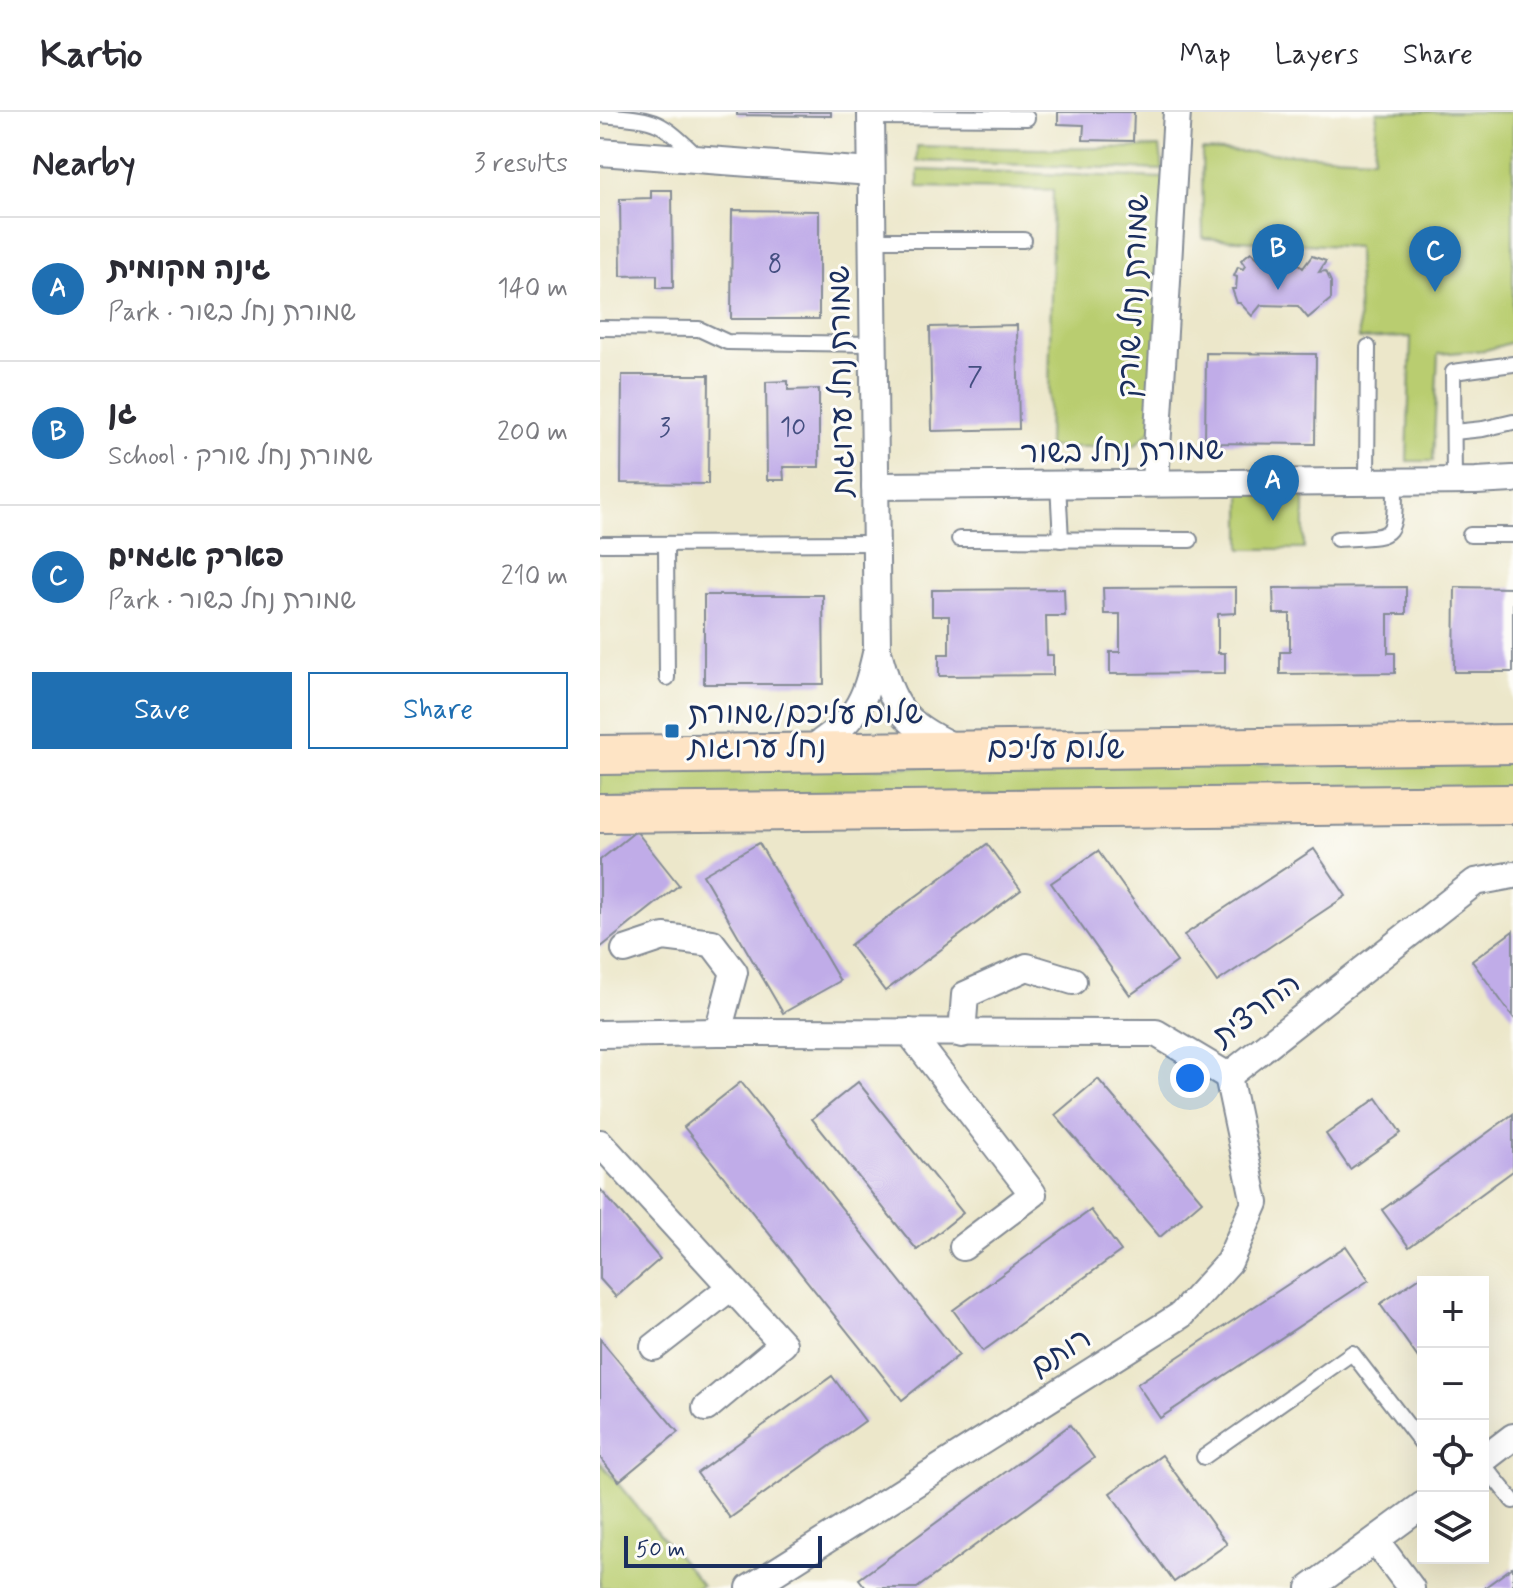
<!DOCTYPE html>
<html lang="en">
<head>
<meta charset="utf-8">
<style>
  :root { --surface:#fff; --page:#f7f7f7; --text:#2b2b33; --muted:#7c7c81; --line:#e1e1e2; --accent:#1f6fb2 }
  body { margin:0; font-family:Mynerve,"Playpen Sans Hebrew",sans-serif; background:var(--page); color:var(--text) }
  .controls { position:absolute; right:24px; bottom:24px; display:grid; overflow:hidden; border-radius:0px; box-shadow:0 8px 32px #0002 }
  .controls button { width:72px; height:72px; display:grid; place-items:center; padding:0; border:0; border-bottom:2px solid var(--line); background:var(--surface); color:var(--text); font:40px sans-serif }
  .scale { position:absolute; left:24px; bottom:20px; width:198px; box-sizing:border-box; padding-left:8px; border:4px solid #1b2f5e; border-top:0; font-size:22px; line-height:28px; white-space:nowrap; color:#1b2f5e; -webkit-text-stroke:6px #fdfcf7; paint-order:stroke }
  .you { position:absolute; left:590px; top:966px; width:28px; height:28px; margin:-20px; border:6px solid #fff; border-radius:50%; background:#1a73e8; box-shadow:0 0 0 12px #1a73e833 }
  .badge { display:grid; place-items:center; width:52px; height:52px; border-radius:50%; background:var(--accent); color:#fff; font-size:26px; font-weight:700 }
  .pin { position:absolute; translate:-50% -66px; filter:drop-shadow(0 2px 4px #0008) }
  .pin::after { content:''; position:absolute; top:42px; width:28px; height:24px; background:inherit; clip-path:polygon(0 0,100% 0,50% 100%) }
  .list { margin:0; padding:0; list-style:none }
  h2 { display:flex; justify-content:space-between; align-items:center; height:104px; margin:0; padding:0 32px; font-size:34px }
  h2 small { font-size:26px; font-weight:400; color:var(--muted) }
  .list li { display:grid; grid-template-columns:52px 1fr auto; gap:24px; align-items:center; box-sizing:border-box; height:144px; padding:0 32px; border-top:2px solid var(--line) }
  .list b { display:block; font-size:30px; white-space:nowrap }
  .list p { margin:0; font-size:26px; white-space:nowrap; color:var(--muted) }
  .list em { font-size:26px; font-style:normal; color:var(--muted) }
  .actions { display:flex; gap:16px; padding:24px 32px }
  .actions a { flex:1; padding:18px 0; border:2px solid var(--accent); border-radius:0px; text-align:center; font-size:28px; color:var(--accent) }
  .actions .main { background:var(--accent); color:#fff }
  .icon { flex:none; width:44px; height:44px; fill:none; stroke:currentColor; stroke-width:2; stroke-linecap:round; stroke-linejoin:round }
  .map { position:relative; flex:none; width:913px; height:1476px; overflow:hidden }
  header { display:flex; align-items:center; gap:48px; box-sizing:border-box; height:112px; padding:0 40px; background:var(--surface); border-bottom:2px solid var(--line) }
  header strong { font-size:38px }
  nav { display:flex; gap:44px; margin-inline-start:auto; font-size:28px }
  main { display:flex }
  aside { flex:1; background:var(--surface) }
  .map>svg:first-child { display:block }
  .green { fill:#b9cd70; stroke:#6a7e67; stroke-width:2 }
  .building { fill:#c0ace8 }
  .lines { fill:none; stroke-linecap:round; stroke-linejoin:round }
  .service-casing { stroke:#848b94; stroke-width:18 }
  .minor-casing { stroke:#848b94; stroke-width:30 }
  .secondary-casing { stroke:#848b94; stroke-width:42 }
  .service { stroke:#fff; stroke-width:14 }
  .minor { stroke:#fff; stroke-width:26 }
  .secondary { stroke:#fee4c5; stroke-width:38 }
  .poi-dot { fill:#1f6fb2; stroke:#fdfcf7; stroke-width:3 }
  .labels { text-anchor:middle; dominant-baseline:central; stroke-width:6; stroke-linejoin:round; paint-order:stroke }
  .number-label { font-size:26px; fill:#444e80 }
  .street-label { font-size:30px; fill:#1b2f5e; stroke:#fdfcf7 }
  .poi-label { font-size:30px; fill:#1b2f5e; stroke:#fdfcf7; text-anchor:start }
</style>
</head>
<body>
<header>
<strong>Kartio</strong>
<nav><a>Map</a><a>Layers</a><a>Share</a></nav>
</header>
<main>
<aside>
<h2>Nearby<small>3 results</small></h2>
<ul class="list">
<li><span class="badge">A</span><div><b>גינה מקומית</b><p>Park · שמורת נחל בשור</p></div><em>140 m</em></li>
<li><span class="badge">B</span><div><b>גן</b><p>School · שמורת נחל שורק</p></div><em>200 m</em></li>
<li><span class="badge">C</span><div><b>פארק אגמים</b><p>Park · שמורת נחל בשור</p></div><em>210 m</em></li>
</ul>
<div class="actions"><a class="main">Save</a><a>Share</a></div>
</aside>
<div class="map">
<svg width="913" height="1476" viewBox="0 0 913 1476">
  <rect width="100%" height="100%" fill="#fdfcf7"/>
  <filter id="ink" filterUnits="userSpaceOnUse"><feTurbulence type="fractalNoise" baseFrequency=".0125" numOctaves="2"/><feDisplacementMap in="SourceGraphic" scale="16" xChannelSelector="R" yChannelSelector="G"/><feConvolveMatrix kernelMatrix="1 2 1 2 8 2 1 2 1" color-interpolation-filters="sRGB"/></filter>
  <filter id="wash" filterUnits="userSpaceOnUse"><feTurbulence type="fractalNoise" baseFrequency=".006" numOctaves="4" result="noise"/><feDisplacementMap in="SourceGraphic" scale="32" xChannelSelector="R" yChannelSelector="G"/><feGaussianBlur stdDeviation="1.8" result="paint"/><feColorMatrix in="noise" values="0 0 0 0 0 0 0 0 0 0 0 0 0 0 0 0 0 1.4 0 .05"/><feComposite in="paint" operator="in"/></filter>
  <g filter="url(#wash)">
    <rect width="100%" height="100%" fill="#ece7ca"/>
    <g class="green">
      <path d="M 777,0 L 913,0 L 913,230 L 886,238 L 838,242 L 833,349 L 807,349 L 811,225 L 759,227 L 757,135 L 603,126 L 602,38 L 774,46 Z"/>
      <path d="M 317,34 L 440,37 L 560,35 L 563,58 L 317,49 Z"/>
      <path d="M 318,58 L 565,66 L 557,313 L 533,335 L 448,335 L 453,78 L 318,75 Z"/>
      <rect x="641" y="380" width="63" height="57"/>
      <path d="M 913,649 L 913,679 L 0,687 L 0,658 Z"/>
      <path d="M 0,1350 L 102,1473 L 97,1476 L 0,1476 Z"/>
    </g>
    <g id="blocks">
      <g class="building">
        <path d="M 137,0 L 231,0 L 231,4 L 137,3 Z"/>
        <path d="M 458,0 L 534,0 L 533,29 L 483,28 L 484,13 L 458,12 Z"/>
        <path d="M 51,78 L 72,78 L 73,176 L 57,176 L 57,163 L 21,164 L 20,87 L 51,86 Z"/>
        <path d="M 132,98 L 219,99 L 219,207 L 131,207 Z"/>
        <path d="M 651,140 L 661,149 L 694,148 L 703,156 L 712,144 L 726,149 L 719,160 L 726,159 L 731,170 L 731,187 L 708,206 L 698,194 L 661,193 L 652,204 L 640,191 L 637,191 L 632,177 L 636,177 L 637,165 L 634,164 L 638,155 L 643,157 L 645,154 L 641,148 Z"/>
        <path d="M 417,213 L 419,317 L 332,319 L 330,215 Z"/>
        <path d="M 606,241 L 716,242 L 715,332 L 605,331 Z"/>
        <path d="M 22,263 L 109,263 L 108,372 L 21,371 Z"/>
        <path d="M 188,269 L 188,278 L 219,277 L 219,355 L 183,355 L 184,368 L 167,368 L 166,270 Z"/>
        <path d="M 636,475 L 636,501 L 618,502 L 618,541 L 625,541 L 625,561 L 510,562 L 510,540 L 520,540 L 520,502 L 504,502 L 503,476 Z"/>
        <path d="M 806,475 L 806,502 L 788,502 L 788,541 L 795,541 L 795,561 L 680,562 L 680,540 L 690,540 L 690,502 L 674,502 L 673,476 Z"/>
        <path d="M 855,475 L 913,476 L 913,560 L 854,560 Z"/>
        <path d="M 464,477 L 465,504 L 446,504 L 447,543 L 453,543 L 453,563 L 339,564 L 339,542 L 349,542 L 349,504 L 332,504 L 332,478 Z"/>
        <path d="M 104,483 L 223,483 L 224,572 L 104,572 Z"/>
        <path d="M 36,719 L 79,773 L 0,836 L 0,748 Z"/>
        <path d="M 159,731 L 240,869 L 183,901 L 103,763 Z"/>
        <path d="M 387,732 L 421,778 L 285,879 L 250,833 Z"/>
        <path d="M 714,737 L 746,784 L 617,870 L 584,823 Z"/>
        <path d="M 498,739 L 577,850 L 530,883 L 451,771 Z"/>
        <path d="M 913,819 L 913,905 L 872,849 Z"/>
        <path d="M 498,967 L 602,1089 L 560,1125 L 455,1003 Z"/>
        <path d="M 141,970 L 359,1243 L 302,1288 L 84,1015 Z"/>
        <path d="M 258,970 L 363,1101 L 317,1138 L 212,1007 Z"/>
        <path d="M 777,986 L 801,1021 L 750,1057 L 726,1022 Z"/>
        <path d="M 913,1002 L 913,1059 L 809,1135 L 782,1098 Z"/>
        <path d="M 0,1077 L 60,1147 L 16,1185 L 0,1167 Z"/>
        <path d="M 491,1098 L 521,1139 L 383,1239 L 353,1198 Z"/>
        <path d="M 746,1134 L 769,1168 L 560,1306 L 537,1272 Z"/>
        <path d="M 822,1164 L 826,1170 L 823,1170 L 823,1253 L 780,1192 Z"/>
        <path d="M 0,1227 L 78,1320 L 19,1369 L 0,1346 Z"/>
        <path d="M 232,1264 L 265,1309 L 130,1406 L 97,1361 Z"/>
        <path d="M 470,1313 L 494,1346 L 317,1476 L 266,1476 L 259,1467 Z"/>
        <path d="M 562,1343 L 627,1432 L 574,1470 L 510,1381 Z"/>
        <path d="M 913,1455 L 913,1476 L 884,1476 Z"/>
      </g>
    </g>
  </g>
  <g filter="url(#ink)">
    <use href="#blocks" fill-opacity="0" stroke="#848b94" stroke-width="2"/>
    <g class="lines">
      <g class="service-casing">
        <g id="service">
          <path d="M 0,3 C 56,8 57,5 98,45"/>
          <path d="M 271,5 L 427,6"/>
          <path d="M 271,128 L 424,128"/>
          <path d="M 0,216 L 99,217 L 127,230 L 273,232"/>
          <path d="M 854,320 L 883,317 L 913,310"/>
          <path d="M 854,369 L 853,260 L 913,252"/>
          <path d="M 767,370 L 768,235"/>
          <path d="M 458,372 L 461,428"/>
          <path d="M 870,423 L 913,423"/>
          <path d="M 359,427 L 590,428"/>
          <path d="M 737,427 C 795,424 795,430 795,370"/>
          <path d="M 2,432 L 277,431"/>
          <path d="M 66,433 L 67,566"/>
          <path d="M 604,1345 L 752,1241 L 823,1333"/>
          <path d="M 883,1352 L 913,1389"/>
        </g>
      </g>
      <g class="minor-casing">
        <g id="minor">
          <path d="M 0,40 L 271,60"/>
          <path d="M 555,371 L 577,0"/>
          <path d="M 275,374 L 876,369 L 913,367"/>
          <path d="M 278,540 C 293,595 301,610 354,635"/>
          <path d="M 207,640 C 257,606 264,596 277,537 L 271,0"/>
          <path d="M 25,838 L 64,825 L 112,831 L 134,860 L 118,920"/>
          <path d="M 309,920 L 433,1082 L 363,1135"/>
          <path d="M 0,922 L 118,920 L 556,921 L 628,964 L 875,770 L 913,763"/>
          <path d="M 362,922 L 365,883 L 427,855 L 473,869"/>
          <path d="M 0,1031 L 183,1232 L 106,1296"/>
          <path d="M 54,1235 L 131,1175"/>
          <path d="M 883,1348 L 913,1325"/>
          <path d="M 776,1429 L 811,1476"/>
          <path d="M 150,1476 L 581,1203 L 629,1150 L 655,1091 L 628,964"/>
          <path d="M 710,1476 L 823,1393"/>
        </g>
      </g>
      <g class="secondary-casing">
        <g id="secondary">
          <path d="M 0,643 L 913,632"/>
          <path d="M 0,701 L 913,692"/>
        </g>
      </g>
      <use href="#service" class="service"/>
      <use href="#minor" class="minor"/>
      <use href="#secondary" class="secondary"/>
    </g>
  </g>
  <rect class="poi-dot" x="64" y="611" width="16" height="16" rx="4"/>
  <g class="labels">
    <g class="number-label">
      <text x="175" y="153">8</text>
      <text x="375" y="266">7</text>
      <text x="193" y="316">10</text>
      <text x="65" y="317">3</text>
    </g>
    <g class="street-label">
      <text transform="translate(534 184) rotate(-87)">שמורת נחל שורק</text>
      <text transform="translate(242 269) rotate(-91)">שמורת נחל ערוגות</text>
      <text transform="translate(522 340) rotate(-1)">שמורת נחל בשור</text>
      <text x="456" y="637">שלום עליכם</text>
      <text transform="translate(657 898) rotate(-37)">החרצית</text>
      <text transform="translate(461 1241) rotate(-32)">רותם</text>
    </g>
    <g class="poi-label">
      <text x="88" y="602">שלום עליכם/שמורת<tspan x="88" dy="34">נחל ערוגות</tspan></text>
    </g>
  </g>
</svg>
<div class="controls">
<button>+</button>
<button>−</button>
<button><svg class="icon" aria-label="locate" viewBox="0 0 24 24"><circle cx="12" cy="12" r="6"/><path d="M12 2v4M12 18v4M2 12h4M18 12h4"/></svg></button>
<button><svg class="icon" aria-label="layers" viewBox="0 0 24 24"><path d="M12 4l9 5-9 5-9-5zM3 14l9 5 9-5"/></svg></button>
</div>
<div class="scale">50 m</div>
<div class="you"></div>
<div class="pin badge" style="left:673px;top:409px">A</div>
<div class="pin badge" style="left:678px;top:178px">B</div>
<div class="pin badge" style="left:835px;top:180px">C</div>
</div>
</main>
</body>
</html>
